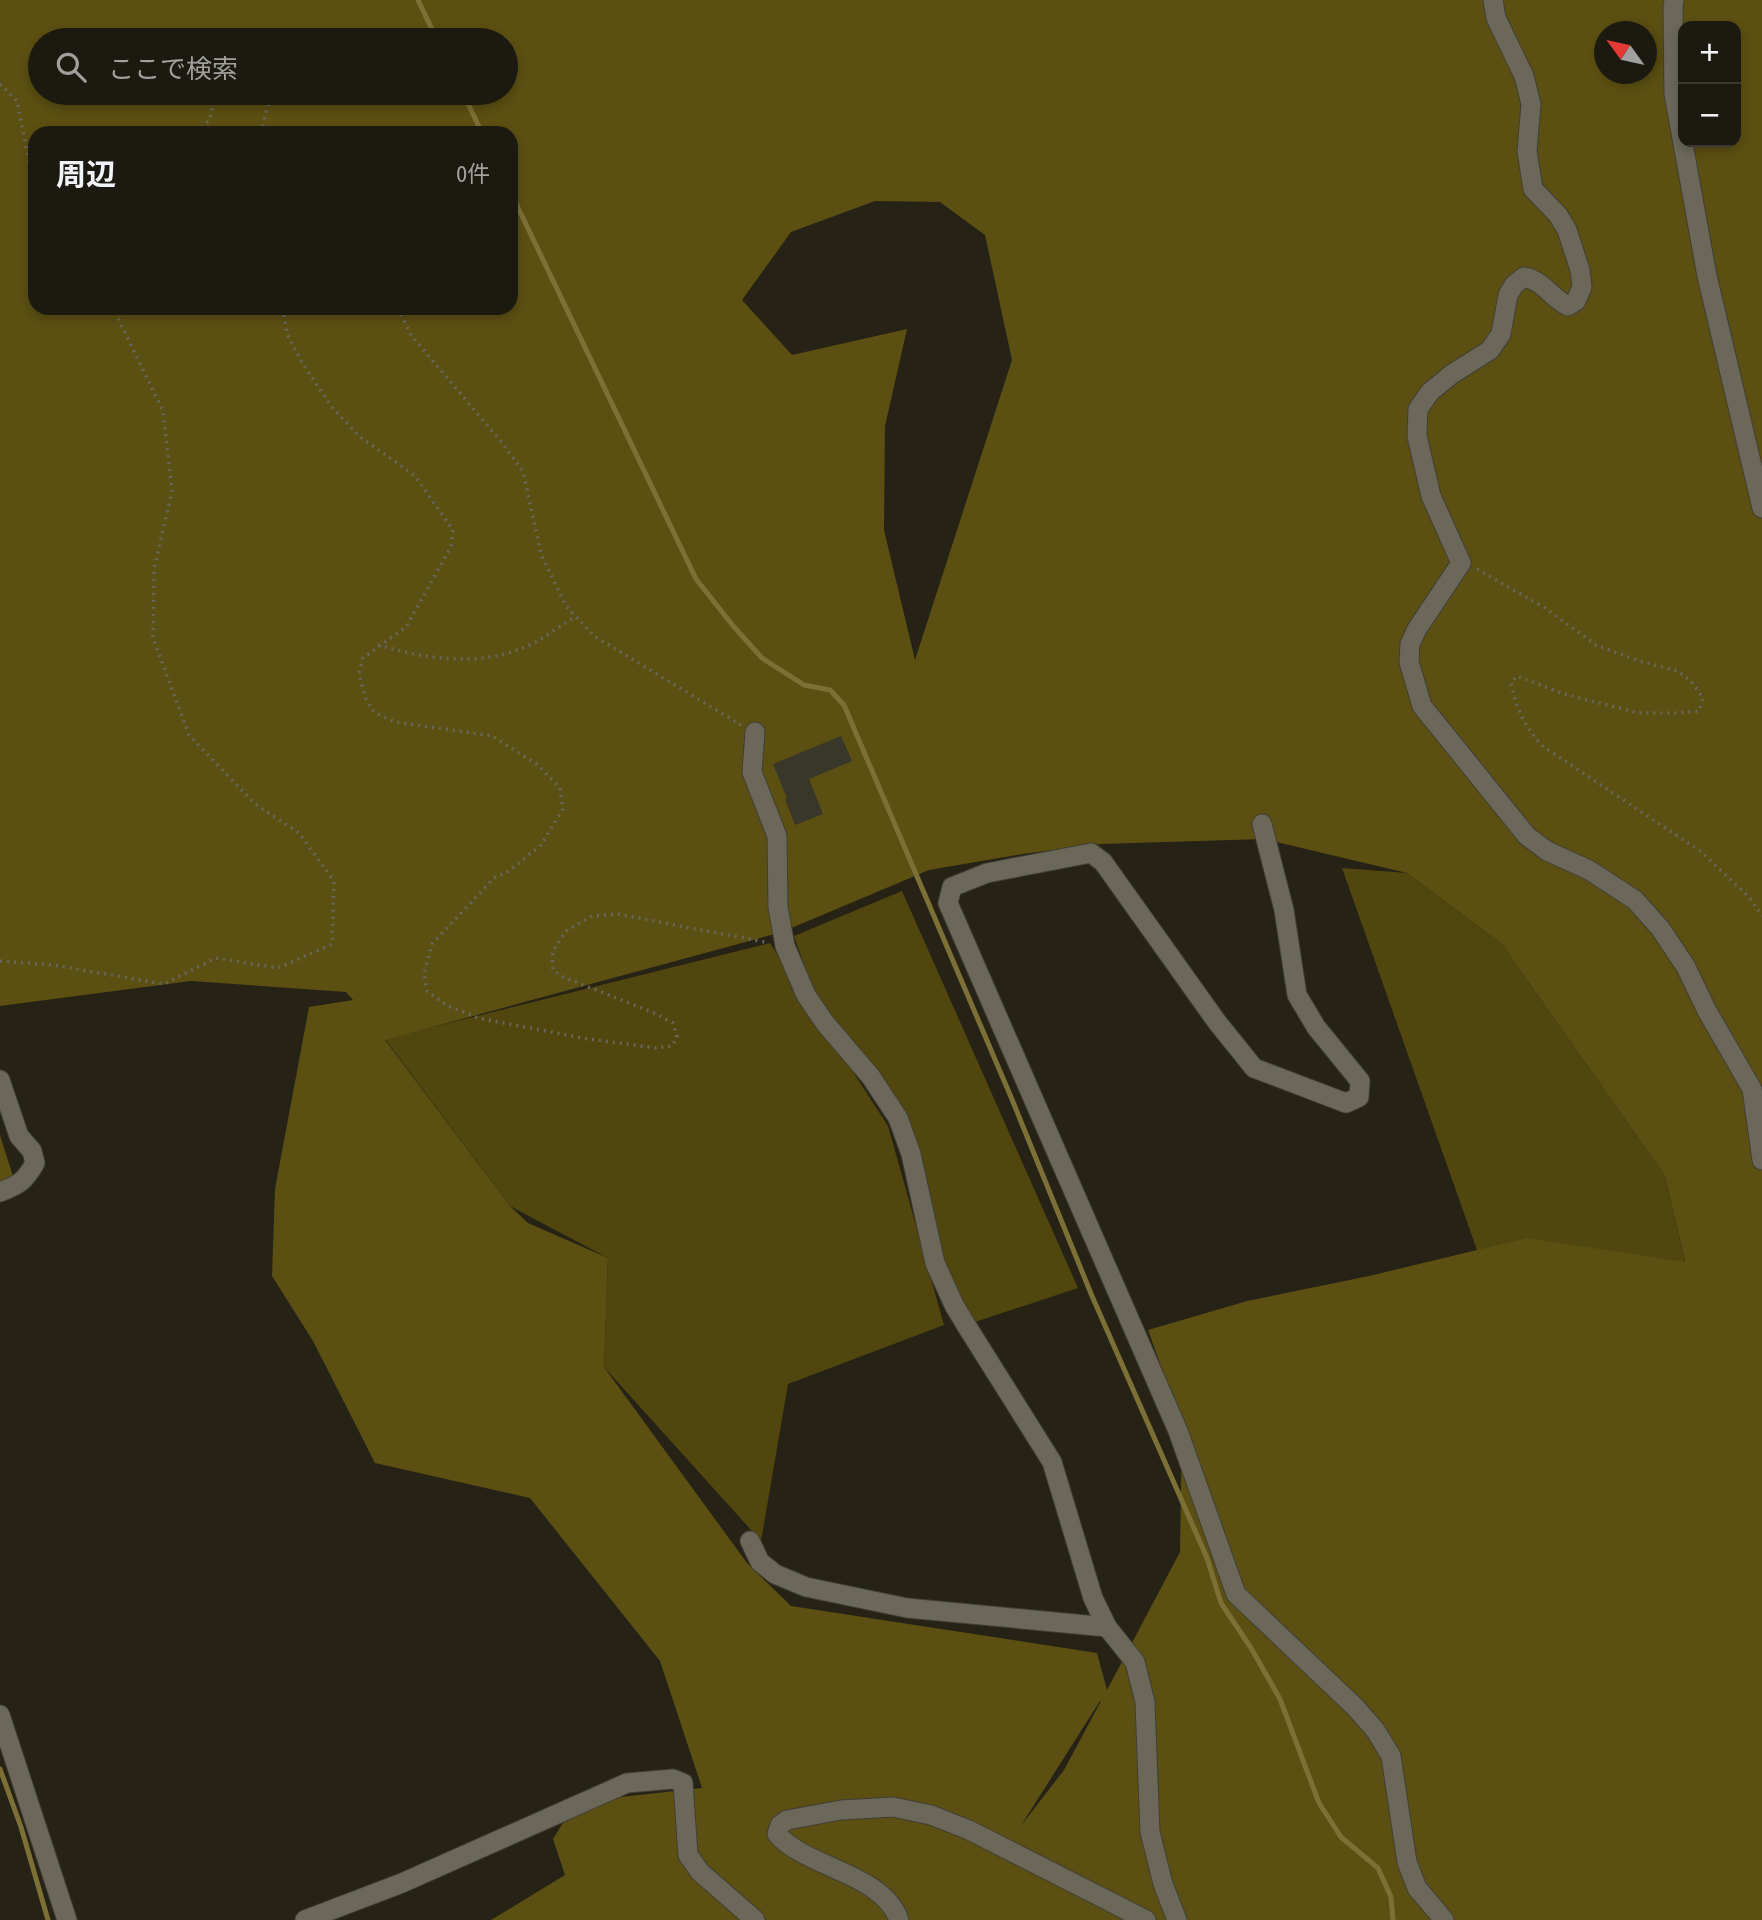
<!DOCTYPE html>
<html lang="ja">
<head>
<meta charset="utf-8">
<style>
  :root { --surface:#1c1a10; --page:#29271e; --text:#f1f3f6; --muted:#a0a19f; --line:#3a3830 }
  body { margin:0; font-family:"Asap Condensed","Noto Sans JP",sans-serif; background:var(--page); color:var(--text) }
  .controls { position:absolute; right:21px; top:21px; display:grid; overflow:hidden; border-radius:14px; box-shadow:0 4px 10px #0003 }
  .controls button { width:63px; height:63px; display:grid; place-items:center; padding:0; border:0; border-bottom:2px solid var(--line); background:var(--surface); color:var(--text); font:35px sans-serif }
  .compass { position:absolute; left:1594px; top:21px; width:63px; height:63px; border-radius:50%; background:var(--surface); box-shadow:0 4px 10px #0003; rotate:303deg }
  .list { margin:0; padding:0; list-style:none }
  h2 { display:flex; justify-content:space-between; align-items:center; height:91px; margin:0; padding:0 28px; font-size:30px }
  h2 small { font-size:23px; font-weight:400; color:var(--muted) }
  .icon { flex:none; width:38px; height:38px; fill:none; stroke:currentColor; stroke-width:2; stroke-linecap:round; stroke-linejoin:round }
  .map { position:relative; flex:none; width:1762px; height:1920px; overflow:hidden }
  .search { position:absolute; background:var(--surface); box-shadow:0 4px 10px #0003; left:28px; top:28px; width:490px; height:77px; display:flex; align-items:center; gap:18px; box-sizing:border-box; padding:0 24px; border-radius:38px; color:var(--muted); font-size:26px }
  .panel { position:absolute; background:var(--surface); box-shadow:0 4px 10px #0003; left:28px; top:126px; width:490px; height:189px; border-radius:21px }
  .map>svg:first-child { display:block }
  .green { fill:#51460d }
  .forest { fill:#5b4f12; fill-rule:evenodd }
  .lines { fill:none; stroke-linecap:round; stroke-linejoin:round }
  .stream { stroke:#7d7037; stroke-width:5 }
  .building { fill:#393729 }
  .street-casing { stroke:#413e36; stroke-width:21 }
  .path { stroke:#69665b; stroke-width:3.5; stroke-dasharray:2 5; stroke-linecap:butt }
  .street { stroke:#6b685a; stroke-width:19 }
</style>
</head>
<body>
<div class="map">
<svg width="1762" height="1920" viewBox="0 0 1762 1920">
  <rect width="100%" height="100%" fill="#262316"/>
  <g class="green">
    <path d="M 1342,868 L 1407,873 L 1501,943 L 1665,1176 L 1685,1263 L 1477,1250 Z"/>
    <path d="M 902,891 L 1078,1288 L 966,1325 L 884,1097 L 825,1023 L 794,936 Z"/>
    <path d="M 770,943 L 888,1126 L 944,1325 L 788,1384 L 761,1541 L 604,1367 L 608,1258 L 510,1206 L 385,1039 Z"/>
  </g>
  <g class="forest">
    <path d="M 0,0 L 1762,0 L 1762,1920 L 491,1920 L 565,1875 L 553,1839 L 576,1802 L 702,1788 L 660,1661 L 530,1498 L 375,1463 L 313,1341 L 272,1276 L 275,1189 L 309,1007 L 353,1000 L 346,992 L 191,981 L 0,1006 ZM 1683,26 L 1736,26 L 1736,142 L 1683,142 ZM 1604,32 L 1646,32 L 1646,74 L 1604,74 ZM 40,40 L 506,40 L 506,93 L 40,93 ZM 35,133 L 511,133 L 511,308 L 35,308 ZM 875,201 L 940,202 L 985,235 L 1012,360 L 915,660 L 884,530 L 885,426 L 907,329 L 792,355 L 742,300 L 791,232 ZM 1264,839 L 1407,873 L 1501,943 L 1665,1176 L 1685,1262 L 1527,1238 L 1369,1276 L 1247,1301 L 1148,1330 L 1182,1425 L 1180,1552 L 1107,1690 L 1097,1653 L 791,1606 L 747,1563 L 604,1367 L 608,1258 L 528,1223 L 510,1206 L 385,1040 L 782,932 L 929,870 L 1022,854 L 1100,844 ZM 1101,1701 L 1064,1770 L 1020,1827 L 1100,1701 Z"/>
    <path d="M 0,1135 L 16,1186 L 0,1190 Z"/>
  </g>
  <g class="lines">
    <g class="stream">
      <path d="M 418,0 L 437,40"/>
      <path d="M 463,93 L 482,133"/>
      <path d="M 511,193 L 696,579 L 734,627 L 762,658 L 804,685 L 830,690 L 844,705 L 1011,1097 L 1092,1296 L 1207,1558 L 1221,1603 L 1251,1648 L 1280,1699 L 1319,1803 L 1341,1837 L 1378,1868 L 1391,1897 L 1393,1920"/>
      <path d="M 0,1769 L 21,1827 L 48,1920"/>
    </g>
  </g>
  <path class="building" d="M 841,736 L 852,761 L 809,779 L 823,814 L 795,825 L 785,799 L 787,798 L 773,764 Z"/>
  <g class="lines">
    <g class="street-casing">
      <g id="street">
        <path d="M 1493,0 L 1496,18 L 1524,76 L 1531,104 L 1527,151 L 1533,189 L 1558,215 L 1567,230 L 1580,270 L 1582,287 L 1576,301 L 1568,306 C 1552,299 1543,280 1524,277 L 1514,285 L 1508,295 L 1501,334 L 1490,350 L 1452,374 L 1430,392 L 1418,409 L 1417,436 L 1431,496 L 1461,563 L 1417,629 L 1410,644 L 1409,662 L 1422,706 L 1527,836 L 1547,851 L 1589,870 L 1635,900 L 1660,928 L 1686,967 L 1706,1009 L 1752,1089 L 1762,1160"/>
        <path d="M 1674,0 L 1673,8 L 1674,94 L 1707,276 L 1762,508"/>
        <path d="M 755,732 L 752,772 L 777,836 L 778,907 L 785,946 L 806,995 L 825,1023 L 871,1077 L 898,1118 L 911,1154 L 935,1263 L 954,1305 L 966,1325 L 1052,1462 L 1093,1598 L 1107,1627 L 1135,1662 L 1145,1702 L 1150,1832 L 1163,1884 L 1177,1920"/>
        <path d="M 1262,824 L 1284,910 L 1297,995 L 1316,1027 L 1360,1081 L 1359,1097 L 1346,1103 L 1254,1068 L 1217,1022 L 1103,862 L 1091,853 L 987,873 L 952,887 L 948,903 L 1178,1431 L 1236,1594 L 1355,1707 L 1376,1731 L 1391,1756 L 1407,1862 L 1417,1888 L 1444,1920"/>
        <path d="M 0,1080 L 19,1136 L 32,1151 L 35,1163 C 25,1181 19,1185 0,1192"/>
        <path d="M 750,1541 L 760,1562 L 775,1574 L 806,1587 L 907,1608 L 1107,1627"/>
        <path d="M 0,1715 L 67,1920"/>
        <path d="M 305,1920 L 402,1883 L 627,1783 L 673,1779 L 683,1783 L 688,1855 L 700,1872 L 755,1920"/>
        <path d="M 899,1920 C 883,1873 806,1868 777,1834 L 780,1825 L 787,1820 L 841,1810 L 893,1807 L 931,1815 L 969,1830 L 1146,1920"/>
      </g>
    </g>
    <g class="path">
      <path d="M 221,40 L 221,37 L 237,40"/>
      <path d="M 0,84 L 17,101 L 35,192"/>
      <path d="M 197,133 L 210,119 L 216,93"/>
      <path d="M 261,133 L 271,93"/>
      <path d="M 283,308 L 287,334 L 301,361 L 331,406 L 359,436 L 415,476 L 453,530 L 451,547 L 406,627 L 363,658 L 359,673 L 365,697 L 374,712 L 395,722 L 492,736 L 538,765 L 560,788 L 563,809 L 541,845 L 509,871 L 494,878 L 432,944 L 424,974 L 427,991 L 446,1005 L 478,1018 L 582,1038 L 656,1048 L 672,1046 L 677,1037 L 673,1023 L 652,1012 L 563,977 L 553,970 L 552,957 L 554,949 L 566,931 L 592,916 L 617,914 L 765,942"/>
      <path d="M 398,308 L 411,335 L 503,444 L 523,471 L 541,554 L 566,606 L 594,636 L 741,725"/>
      <path d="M 1477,569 L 1545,608 L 1596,645 L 1639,661 L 1678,671 L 1691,681 L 1703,698 L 1699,711 L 1675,713 L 1639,713 L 1564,694 L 1517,676 L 1511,683 C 1518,713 1522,721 1541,745 L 1700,851 L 1749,897 L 1762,916"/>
      <path d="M 378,645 C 430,660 484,668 534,643 C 548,635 562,625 576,616"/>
      <path d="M 0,961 L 53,965 L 164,984 L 216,958 L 278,968 L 332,944 L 334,881 L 299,833 L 255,804 L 189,735 L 153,638 L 154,569 L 172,491 L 163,411 L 113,308"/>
    </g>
    <use href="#street" class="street"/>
  </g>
</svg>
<div class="controls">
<button>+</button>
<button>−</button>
</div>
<svg class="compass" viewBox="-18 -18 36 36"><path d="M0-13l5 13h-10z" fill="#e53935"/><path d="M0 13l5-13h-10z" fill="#a0a19f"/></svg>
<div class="search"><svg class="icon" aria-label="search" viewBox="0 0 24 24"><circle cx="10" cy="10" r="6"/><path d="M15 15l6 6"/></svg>ここで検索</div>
<section class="panel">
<h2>周辺<small>0件</small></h2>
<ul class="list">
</ul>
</section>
</div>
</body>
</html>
